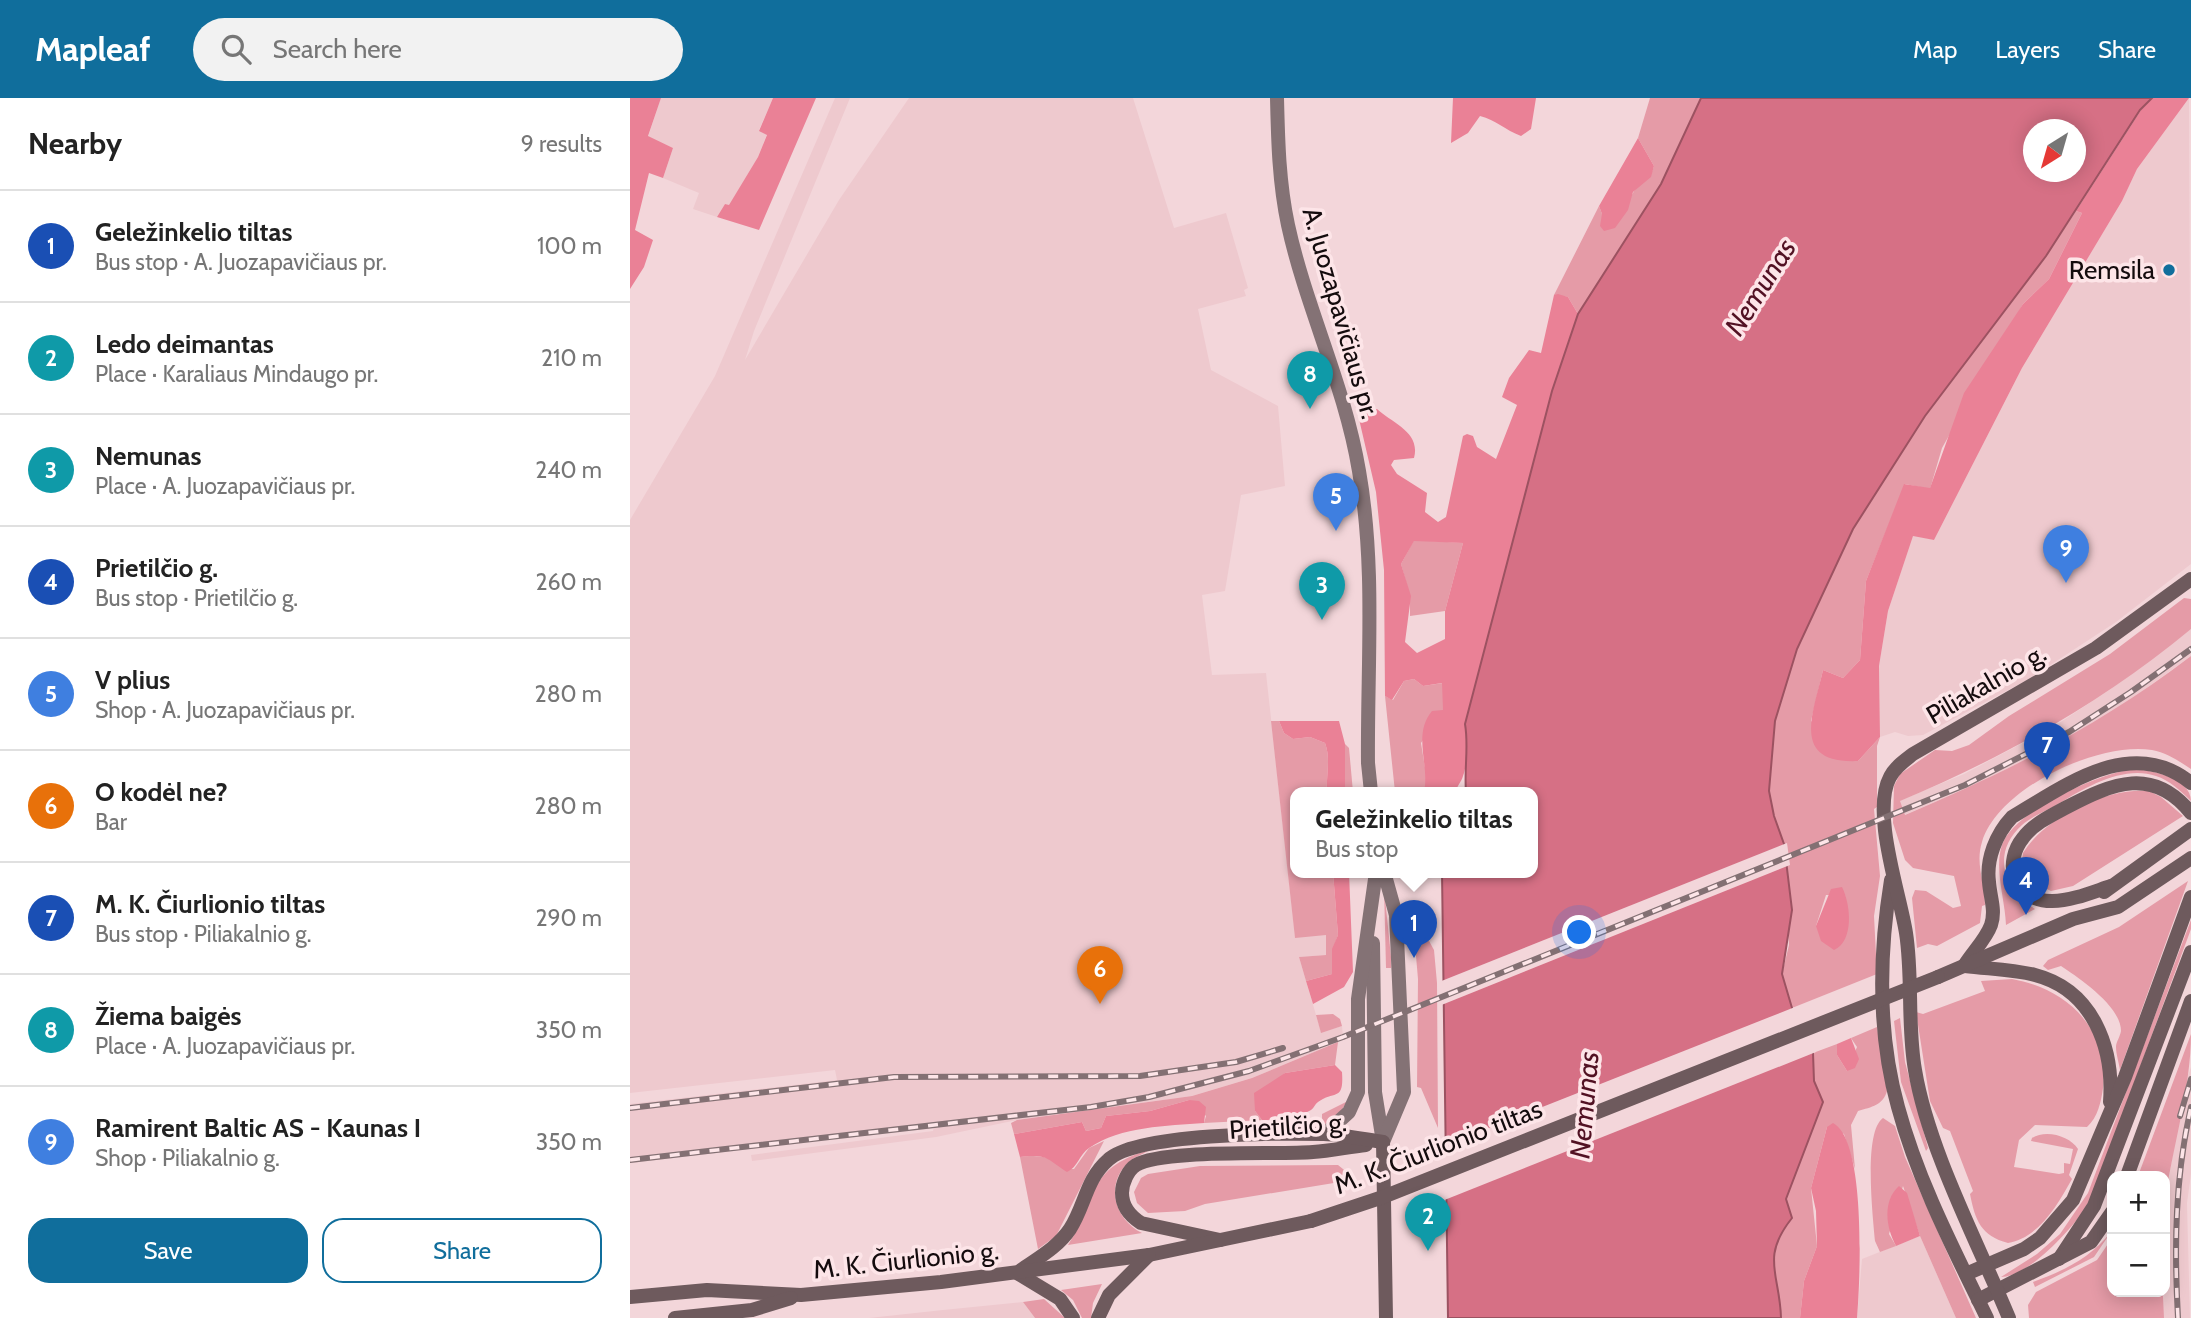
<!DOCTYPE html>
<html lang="en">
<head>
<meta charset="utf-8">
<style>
  :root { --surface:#fff; --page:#f2f2f2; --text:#222; --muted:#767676; --line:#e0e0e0; --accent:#106e9c }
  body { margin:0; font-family:Cabin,sans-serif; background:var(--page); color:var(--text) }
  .controls { position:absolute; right:21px; bottom:21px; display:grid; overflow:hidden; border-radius:14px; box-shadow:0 4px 18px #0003 }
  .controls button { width:63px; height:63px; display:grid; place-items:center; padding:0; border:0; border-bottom:2px solid var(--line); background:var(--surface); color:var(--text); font:35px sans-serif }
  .compass { position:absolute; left:1393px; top:21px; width:63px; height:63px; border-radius:50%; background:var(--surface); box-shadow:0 4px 18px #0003; rotate:217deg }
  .you { position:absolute; left:950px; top:835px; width:24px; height:24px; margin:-18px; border:5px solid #fff; border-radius:50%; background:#1a73e8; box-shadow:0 0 0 10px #1a73e833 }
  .badge { display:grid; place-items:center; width:46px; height:46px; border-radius:50%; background:var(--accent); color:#fff; font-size:23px; font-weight:700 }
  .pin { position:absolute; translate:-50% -58px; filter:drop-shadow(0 2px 4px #0008) }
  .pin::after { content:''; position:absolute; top:37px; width:24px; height:21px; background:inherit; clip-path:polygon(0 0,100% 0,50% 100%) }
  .popup { position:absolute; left:660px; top:689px; width:248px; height:91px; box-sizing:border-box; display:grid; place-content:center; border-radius:14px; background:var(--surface); filter:drop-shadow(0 2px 5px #0005); font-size:23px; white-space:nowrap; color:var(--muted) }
  .popup b { font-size:26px; color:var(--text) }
  .popup::after { content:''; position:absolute; left:50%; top:100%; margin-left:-14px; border:14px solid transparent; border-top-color:var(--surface) }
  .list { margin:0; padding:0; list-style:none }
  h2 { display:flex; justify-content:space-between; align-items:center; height:91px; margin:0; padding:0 28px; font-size:30px }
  h2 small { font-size:23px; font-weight:400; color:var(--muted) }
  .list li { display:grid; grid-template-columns:46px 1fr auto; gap:21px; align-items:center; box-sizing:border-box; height:112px; padding:0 28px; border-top:2px solid var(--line) }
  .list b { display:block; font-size:26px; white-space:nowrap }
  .list p { margin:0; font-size:23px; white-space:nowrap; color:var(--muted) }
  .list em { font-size:23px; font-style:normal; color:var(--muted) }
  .actions { display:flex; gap:14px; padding:21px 28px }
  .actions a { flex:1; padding:16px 0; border:2px solid var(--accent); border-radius:21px; text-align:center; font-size:24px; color:var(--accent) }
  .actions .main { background:var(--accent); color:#fff }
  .icon { flex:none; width:38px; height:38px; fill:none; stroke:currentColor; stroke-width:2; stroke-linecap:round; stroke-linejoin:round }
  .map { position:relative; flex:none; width:1561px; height:1220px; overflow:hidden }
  header { display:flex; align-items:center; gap:42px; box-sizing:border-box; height:98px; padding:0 35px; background:var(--accent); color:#fff }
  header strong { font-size:33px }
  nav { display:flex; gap:38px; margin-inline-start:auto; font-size:24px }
  .search { width:490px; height:63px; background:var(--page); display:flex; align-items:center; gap:18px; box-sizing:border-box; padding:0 24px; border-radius:38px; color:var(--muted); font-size:26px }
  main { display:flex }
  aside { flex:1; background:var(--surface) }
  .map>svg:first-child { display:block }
  .built { fill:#eec9ce }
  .green { fill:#e59ba7; fill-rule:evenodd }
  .forest { fill:#ea8196; fill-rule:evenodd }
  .water { fill:#d67085; stroke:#9c5261; stroke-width:2; fill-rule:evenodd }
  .pier { fill:#f3d6da }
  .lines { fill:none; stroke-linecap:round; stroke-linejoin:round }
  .secondary { stroke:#847275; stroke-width:14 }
  .primary { stroke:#6e5a5d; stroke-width:14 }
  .rail-casing { stroke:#837073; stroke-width:6 }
  .rail { stroke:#fde5e8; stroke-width:3.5; stroke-dasharray:10; stroke-linecap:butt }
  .primary-bridge { stroke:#6e5a5d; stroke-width:14 }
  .poi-dot { fill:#106e9c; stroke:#fde5e8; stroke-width:2.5 }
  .labels { text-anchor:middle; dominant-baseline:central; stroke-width:7; stroke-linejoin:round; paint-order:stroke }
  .poi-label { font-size:26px; fill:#140b0d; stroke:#fde5e8; text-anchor:end }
  .street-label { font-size:26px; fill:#140b0d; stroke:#fde5e8 }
  .water-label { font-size:28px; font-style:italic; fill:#521123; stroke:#fde5e8 }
</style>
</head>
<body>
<header>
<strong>Mapleaf</strong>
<div class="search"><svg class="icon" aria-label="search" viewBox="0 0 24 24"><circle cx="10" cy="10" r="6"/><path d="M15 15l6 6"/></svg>Search here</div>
<nav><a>Map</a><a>Layers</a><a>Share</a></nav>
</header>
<main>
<aside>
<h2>Nearby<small>9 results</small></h2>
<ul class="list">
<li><span class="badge" style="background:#1a4fb4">1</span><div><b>Geležinkelio tiltas</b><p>Bus stop · A. Juozapavičiaus pr.</p></div><em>100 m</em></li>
<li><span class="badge" style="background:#0f9aa8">2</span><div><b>Ledo deimantas</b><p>Place · Karaliaus Mindaugo pr.</p></div><em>210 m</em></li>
<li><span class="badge" style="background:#0f9aa8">3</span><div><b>Nemunas</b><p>Place · A. Juozapavičiaus pr.</p></div><em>240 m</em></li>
<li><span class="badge" style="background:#1a4fb4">4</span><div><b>Prietilčio g.</b><p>Bus stop · Prietilčio g.</p></div><em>260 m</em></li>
<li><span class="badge" style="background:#3f7fe0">5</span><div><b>V plius</b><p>Shop · A. Juozapavičiaus pr.</p></div><em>280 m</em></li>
<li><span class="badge" style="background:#e8710a">6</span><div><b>O kodėl ne?</b><p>Bar</p></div><em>280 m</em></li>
<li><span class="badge" style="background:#1a4fb4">7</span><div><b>M. K. Čiurlionio tiltas</b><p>Bus stop · Piliakalnio g.</p></div><em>290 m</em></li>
<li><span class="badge" style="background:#0f9aa8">8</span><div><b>Žiema baigės</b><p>Place · A. Juozapavičiaus pr.</p></div><em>350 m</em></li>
<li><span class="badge" style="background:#3f7fe0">9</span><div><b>Ramirent Baltic AS - Kaunas I</b><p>Shop · Piliakalnio g.</p></div><em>350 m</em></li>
</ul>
<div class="actions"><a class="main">Save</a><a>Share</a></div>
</aside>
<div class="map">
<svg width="1561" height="1220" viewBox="0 0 1561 1220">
  <rect width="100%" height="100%" fill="#f3d6da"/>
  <g class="built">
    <path d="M 31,0 L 143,0 L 129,32 L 137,36 L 128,59 L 99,108 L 95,106 L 87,119 L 63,111 L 69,95 L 33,80 L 43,50 L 18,39 Z"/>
    <path d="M 205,0 L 220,0 L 124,233 L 115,262 L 209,102 L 279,0 L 503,0 L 544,130 L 596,115 L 618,190 L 614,192 L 616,198 L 568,211 L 581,272 L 648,308 L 655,388 L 611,397 L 595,493 L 572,497 L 582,577 L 636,575 L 665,839 L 696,836 L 696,857 L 669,859 L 691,934 L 712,928 L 713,939 L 708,944 L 622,980 L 562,998 L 387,1022 L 306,1039 L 122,1063 L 121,1057 L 303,1033 L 304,1029 L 0,1065 L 0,1006 L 207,982 L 205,972 L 0,995 L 0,422 L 85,278 Z"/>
    <path d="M 1559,0 L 1561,466 L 1486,524 L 1399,581 L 1293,637 L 1278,638 L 1265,634 L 1250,639 L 1249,568 L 1258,513 L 1283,437 L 1304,442 L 1392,270 L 1492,103 L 1507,71 Z"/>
    <path d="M 1561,531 L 1561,558 L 1489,610 L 1381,672 L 1274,717 L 1269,703 L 1334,676 L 1423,629 L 1481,591 Z"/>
    <path d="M 1561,969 L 1561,1076 L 1557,1105 L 1560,1220 L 1534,1220 L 1535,1102 L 1555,987 Z"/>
    <path d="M 1290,1138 L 1326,1220 L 1227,1220 L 1232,1161 Z"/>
    <path d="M 393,1204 L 405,1220 L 239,1220 L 313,1212 Z"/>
  </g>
  <g class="green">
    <path d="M 1020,0 L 1071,0 L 1031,86 L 948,216 L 938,199 L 924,197 L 969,108 L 972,116 L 990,120 C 999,111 997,104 1003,95 C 1010,83 1020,82 1024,68 L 1008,40 Z"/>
    <path d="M 1446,113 L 1452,115 L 1419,181 L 1393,206 L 1312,350 L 1300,391 L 1275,386 L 1236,483 L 1230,562 L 1213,580 L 1193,572 L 1181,623 L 1228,663 L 1250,639 L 1247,648 L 1247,709 L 1244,711 L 1250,778 L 1244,818 L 1247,876 L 1162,910 L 1152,876 L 1159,847 L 1154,746 L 1144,718 L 1139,693 L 1145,623 L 1167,551 L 1223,431 L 1295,318 L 1416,158 ZM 1196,797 L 1215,797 L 1216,819 L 1186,828 Z"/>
    <path d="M 784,442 L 833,445 L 815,513 L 780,518 L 780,498 L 771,466 Z"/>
    <path d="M 1554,500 L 1561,501 L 1561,531 C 1473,604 1375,659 1270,703 L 1275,717 C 1381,672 1469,628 1561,558 L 1561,671 C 1549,663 1537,655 1522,652 C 1469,643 1368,690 1352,744 C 1345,766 1355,785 1355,807 L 1352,808 L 1350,825 L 1307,848 L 1298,846 L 1287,850 L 1282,800 L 1285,792 L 1296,793 L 1323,810 L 1331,808 L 1324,778 L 1283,770 L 1275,762 L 1263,725 L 1264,688 L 1270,676 L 1305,652 L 1322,653 L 1339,647 L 1379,618 L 1480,556 Z"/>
    <path d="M 784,581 L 793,588 L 813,585 L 813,613 L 791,645 L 797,682 L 794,694 L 765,694 L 755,598 L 763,602 L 774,583 Z"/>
    <path d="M 641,623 L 649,623 L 654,635 L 663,641 L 680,639 L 695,645 C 701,661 696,676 697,694 L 665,694 L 665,774 L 703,774 L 708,837 L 703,851 L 702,876 L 676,883 L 669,859 L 696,857 L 696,837 L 665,840 Z"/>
    <path d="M 715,646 L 719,650 L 723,694 L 715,694 Z"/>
    <path d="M 1503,671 C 1521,672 1561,680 1561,703 C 1551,693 1539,682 1526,678 C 1494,667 1456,689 1430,705 C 1418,712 1402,718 1392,727 C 1361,755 1373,791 1405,811 L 1376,827 C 1375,801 1364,771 1372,747 C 1384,712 1469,676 1503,671 Z"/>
    <path d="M 1519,693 L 1531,699 L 1553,718 L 1443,788 L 1421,793 L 1404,785 L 1402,788 C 1393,778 1391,768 1393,755 C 1415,719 1476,689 1519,693 Z"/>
    <path d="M 1558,783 L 1490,972 C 1489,965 1486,956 1486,949 C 1486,944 1490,939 1491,933 C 1491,908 1449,880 1431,868 L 1418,872 L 1413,868 L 1418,862 L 1489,829 Z"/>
    <path d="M 754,790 L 761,859 L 761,870 L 756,870 Z"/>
    <path d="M 782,812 L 804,852 L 807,885 L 808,1030 L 791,990 L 787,989 L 788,881 Z"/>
    <path d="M 1561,822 L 1561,831 L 1459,1107 C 1441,1130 1401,1178 1371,1179 L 1407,1156 L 1430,1136 L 1458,1095 Z"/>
    <path d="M 1382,881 C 1437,891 1479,930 1473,990 C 1471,1004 1468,1019 1457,1029 L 1405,1027 L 1389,1042 L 1384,1069 L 1429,1076 L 1434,1075 L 1434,1065 L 1440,1066 L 1443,1051 L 1401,1043 L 1402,1040 C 1416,1031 1440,1038 1448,1051 L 1439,1077 L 1442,1081 C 1428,1106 1409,1140 1378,1145 C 1351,1138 1345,1122 1340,1096 L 1343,1093 L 1320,1033 L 1313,1030 L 1300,1003 L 1286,914 L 1293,916 L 1355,893 L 1351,883 Z"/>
    <path d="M 703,916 L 710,921 L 712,928 L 691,935 L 686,917 Z"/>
    <path d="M 1270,920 L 1275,964 L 1298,1050 L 1296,1053 L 1271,984 L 1264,923 Z"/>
    <path d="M 1247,929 L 1257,993 C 1253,1007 1242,1009 1228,1013 L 1221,1027 L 1225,1071 L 1214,1036 L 1197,1029 L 1181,1090 L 1187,1148 L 1174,1183 L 1170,1220 L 1151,1220 C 1150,1176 1130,1160 1162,1120 L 1156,1101 L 1193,1004 L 1184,983 L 1183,955 L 1207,946 L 1207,957 L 1217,973 L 1227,949 L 1221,940 Z"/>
    <path d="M 1561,936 C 1561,989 1543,1048 1535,1102 L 1535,1078 L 1508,1078 Z"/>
    <path d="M 708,944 L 705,967 L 655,975 L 625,1013 L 632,1022 L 574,1025 L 576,1018 L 559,1002 L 520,1013 L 476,1018 L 471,1030 L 456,1033 L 452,1024 L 384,1036 L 381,1025 L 387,1022 L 562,998 L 622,980 Z"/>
    <path d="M 718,1003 L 704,1022 L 692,1029 L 692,1016 Z"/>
    <path d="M 1253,1020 L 1265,1028 L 1275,1059 L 1346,1220 L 1326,1220 L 1290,1138 L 1273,1088 L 1259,1136 L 1266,1148 L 1250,1154 L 1245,1143 C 1243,1119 1233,1034 1253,1020 Z"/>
    <path d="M 674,1022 L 678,1025 L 676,1029 L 600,1032 L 600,1029 Z"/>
    <path d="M 474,1043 L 426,1138 L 408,1151 L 390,1059 C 407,1057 419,1057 432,1070 L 444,1071 L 459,1050 Z"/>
    <path d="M 519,1052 C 514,1056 506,1058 500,1063 C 474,1085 484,1121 512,1135 L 438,1147 C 471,1099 453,1072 519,1052 Z"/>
    <path d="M 708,1067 L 723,1079 L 723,1084 L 716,1086 L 716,1083 L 575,1106 L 555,1113 L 518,1115 L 507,1105 L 504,1094 L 511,1080 L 518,1076 L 570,1068 Z"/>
    <path d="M 1481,1134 L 1464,1159 L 1405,1189 L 1403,1184 C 1435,1172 1459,1161 1481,1134 Z"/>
    <path d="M 1482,1140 L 1482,1194 L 1533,1194 L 1534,1220 L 1399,1220 L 1398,1207 L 1406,1194 L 1467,1162 Z"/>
    <path d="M 472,1186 L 463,1205 L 461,1220 L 452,1220 L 443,1202 L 431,1192 Z"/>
    <path d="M 414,1201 L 435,1220 L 405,1220 L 393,1204 Z"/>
  </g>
  <g class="forest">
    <path d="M 0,0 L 31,0 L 18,38 L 43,50 L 33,80 L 19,75 L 5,132 L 23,142 L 14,169 L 0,191 Z"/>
    <path d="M 143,0 L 186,0 L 129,132 L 87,119 L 95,106 L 99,107 L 128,59 L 137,37 L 129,33 Z"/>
    <path d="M 823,0 L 906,0 L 901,31 L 891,38 C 875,32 866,22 850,18 L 838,35 L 821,45 Z"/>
    <path d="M 1522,0 L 1559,0 L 1507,71 L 1492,103 L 1392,270 L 1304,442 L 1283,438 L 1258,513 L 1249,568 L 1250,639 L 1228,663 C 1160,666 1183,616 1193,572 L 1213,580 L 1230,562 L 1236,483 L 1274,386 L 1300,390 L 1334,295 L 1393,206 L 1419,181 L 1452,115 L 1446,113 L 1511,12 Z"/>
    <path d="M 1008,40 L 1024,68 L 1021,79 L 1003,94 L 998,112 L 985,130 L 974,133 L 970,128 L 972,116 L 969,108 Z"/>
    <path d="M 928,196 L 938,199 L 948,216 L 922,293 L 835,626 C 837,640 838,665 833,678 C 831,685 827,687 826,694 L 794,694 C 800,667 782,637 802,613 L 813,612 L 812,585 L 793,588 L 784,581 L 774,583 L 762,602 L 755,598 L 754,472 L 746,394 L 729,321 L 731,315 L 747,311 C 762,325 791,334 784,360 L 764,362 L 761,367 L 767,376 L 797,395 L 795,414 L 808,424 L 816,419 L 833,338 L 837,336 L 843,338 L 847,349 L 866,361 L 887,307 L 872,299 L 879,280 L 899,252 L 911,255 L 924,197 ZM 784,443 L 833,445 L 815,513 L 815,541 L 787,555 L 775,544 L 781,498 L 771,466 Z"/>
    <path d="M 649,623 L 709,623 L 715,646 L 715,694 L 697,694 C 696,676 701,661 695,645 L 680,639 L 663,641 L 654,635 Z"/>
    <path d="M 703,774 L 719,774 L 723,874 L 714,889 L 683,906 L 676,883 L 702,876 L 702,851 L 708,837 Z"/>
    <path d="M 1212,789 C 1221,807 1224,843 1204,852 L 1191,843 L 1186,828 L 1201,791 Z"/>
    <path d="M 1221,940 L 1229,961 L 1225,970 L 1217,973 L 1207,957 L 1207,946 Z"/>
    <path d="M 705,967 L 712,974 C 714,1004 705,992 688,1004 C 685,1006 684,1010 681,1012 C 668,1020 646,1022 632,1022 L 625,1013 L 624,995 L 655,975 Z"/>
    <path d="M 559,1002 L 569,1003 L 576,1009 L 574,1025 C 537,1028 491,1028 459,1050 C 449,1057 448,1069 437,1074 C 415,1060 418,1056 390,1059 L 384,1036 L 452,1024 L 456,1033 L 471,1030 L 476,1018 L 520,1013 Z"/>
    <path d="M 1203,1025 C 1237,1043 1230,1184 1227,1220 L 1170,1220 L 1174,1183 L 1187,1148 L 1186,1113 L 1181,1090 L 1197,1029 Z"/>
    <path d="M 1269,1088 L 1277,1095 L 1290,1138 L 1266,1148 C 1256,1130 1252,1103 1269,1088 Z"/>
  </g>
  <path class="water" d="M 1071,0 L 1522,0 L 1510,12 L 1416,158 L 1295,318 L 1223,431 L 1167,551 L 1145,623 L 1139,693 L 1144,718 L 1154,746 L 1162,812 L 1152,876 L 1162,910 L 1183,955 L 1184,983 L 1193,1004 L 1156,1101 L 1162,1120 C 1130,1160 1150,1176 1151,1220 L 818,1220 L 812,774 L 903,774 L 903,694 L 836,694 C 834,670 839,649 835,626 L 922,293 L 948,216 L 1031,86 ZM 1404,32 L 1446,32 L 1446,74 L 1404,74 Z"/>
  <g class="pier">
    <path d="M 1157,745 L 1160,767 L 809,908 L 809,884 Z"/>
    <path d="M 1165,909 L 1186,954 L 812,1103 L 811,1049 Z"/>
  </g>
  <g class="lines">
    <g class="secondary">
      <path d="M 647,0 C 648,43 649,85 658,127 C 676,210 715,288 729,373 C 746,469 737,569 738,665 L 741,694"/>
      <path d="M 743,845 L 745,994 L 753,1044"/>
      <path d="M 695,1036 L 719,1014 L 728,994 L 728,901 L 746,774"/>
      <path d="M 753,1044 L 774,994 L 766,817 L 754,774"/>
    </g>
    <g class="primary">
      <path d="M 1261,782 C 1249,856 1248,937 1268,1009 C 1288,1083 1324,1152 1357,1220"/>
      <path d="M 1481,788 C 1450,798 1404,820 1385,780 C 1380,767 1384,751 1393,740 C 1403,726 1422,717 1437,709 C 1483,685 1523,668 1561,715"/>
      <path d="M 1474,794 L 1561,731"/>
      <path d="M 1334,868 C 1342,855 1356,841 1361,827 C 1366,812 1360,799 1359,784 C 1356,761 1366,736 1382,719 C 1436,687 1502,637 1561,685"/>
      <path d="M 1335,868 C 1358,871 1382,871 1405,877 C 1463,892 1484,950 1480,1004"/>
      <path d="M 1308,879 L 1443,821 L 1488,809 L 1561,760"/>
      <path d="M 753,1044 L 756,1220"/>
      <path d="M 1497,1078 L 1561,903"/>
      <path d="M 590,1142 L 511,1125 C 500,1118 492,1108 492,1095 C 492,1085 498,1072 506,1067 C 533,1051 646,1057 683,1054 C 700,1053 718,1049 736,1047"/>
      <path d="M 1429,1161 L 1464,1108 L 1561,854"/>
      <path d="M 391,1172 C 408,1160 428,1149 440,1131 C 455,1108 456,1081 478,1062 C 506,1035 651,1035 694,1036 C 713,1037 733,1041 753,1044"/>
      <path d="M 387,1175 L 430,1201 L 443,1220"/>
      <path d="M 1336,1176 L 1394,1151 L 1410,1140 L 1443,1102 L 1495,979 L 1561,799"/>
      <path d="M 0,1199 L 77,1192 L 171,1197 L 311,1184 L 519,1157 L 681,1123"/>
      <path d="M 1348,1202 L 1461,1144 L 1482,1114"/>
      <path d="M 45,1220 L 122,1212 L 161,1200"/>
      <path d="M 468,1220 L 479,1197 L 519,1157"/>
      <path d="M 1379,1220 C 1348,1145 1298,1051 1285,972 C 1277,927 1283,880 1276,835 C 1270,796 1241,714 1260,679 C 1265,669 1274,663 1283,656 L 1466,550 L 1561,481"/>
    </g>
    <g class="rail-casing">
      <g id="rail">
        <path d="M 0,1010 L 264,979 L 510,978 L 606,964 L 653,950"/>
        <path d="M 1550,1018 L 1561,981"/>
        <path d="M 0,1062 L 461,1009 L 519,999 L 619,973 L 713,939 L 1335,687 L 1439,634 L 1501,594 L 1561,551"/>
        <path d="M 1548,1220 C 1544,1148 1545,1079 1561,1009"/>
      </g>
    </g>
    <use href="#rail" class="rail"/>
    <path class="primary-bridge" d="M 681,1123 L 753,1099 L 1308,879"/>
  </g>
  <circle class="poi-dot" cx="1539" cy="172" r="7"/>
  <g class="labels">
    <g class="poi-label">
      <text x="1525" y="172">Remsila</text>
    </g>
    <g class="street-label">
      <text transform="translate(711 215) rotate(74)">A. Juozapavičiaus pr.</text>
      <text transform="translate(1356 586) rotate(-30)">Piliakalnio g.</text>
      <text transform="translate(658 1028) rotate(-4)">Prietilčio g.</text>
      <text transform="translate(808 1049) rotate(-21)">M. K. Čiurlionio tiltas</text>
      <text transform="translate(276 1162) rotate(-6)">M. K. Čiurlionio g.</text>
    </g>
    <g class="water-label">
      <text transform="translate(1130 189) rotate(-58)">Nemunas</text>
      <text transform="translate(954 1007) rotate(-85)">Nemunas</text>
    </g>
  </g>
</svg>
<div class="controls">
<button>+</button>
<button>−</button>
</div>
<svg class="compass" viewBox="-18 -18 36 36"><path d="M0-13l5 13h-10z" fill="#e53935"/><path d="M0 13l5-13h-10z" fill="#767676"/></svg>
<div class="you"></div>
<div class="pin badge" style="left:784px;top:860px;background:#1a4fb4">1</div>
<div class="popup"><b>Geležinkelio tiltas</b>Bus stop</div>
<div class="pin badge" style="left:798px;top:1153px;background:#0f9aa8">2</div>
<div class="pin badge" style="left:692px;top:522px;background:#0f9aa8">3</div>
<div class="pin badge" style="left:1396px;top:817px;background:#1a4fb4">4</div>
<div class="pin badge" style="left:706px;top:433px;background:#3f7fe0">5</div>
<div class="pin badge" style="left:470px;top:906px;background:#e8710a">6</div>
<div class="pin badge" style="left:1417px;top:682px;background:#1a4fb4">7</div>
<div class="pin badge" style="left:680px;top:311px;background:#0f9aa8">8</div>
<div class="pin badge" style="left:1436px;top:485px;background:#3f7fe0">9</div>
</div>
</main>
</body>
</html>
